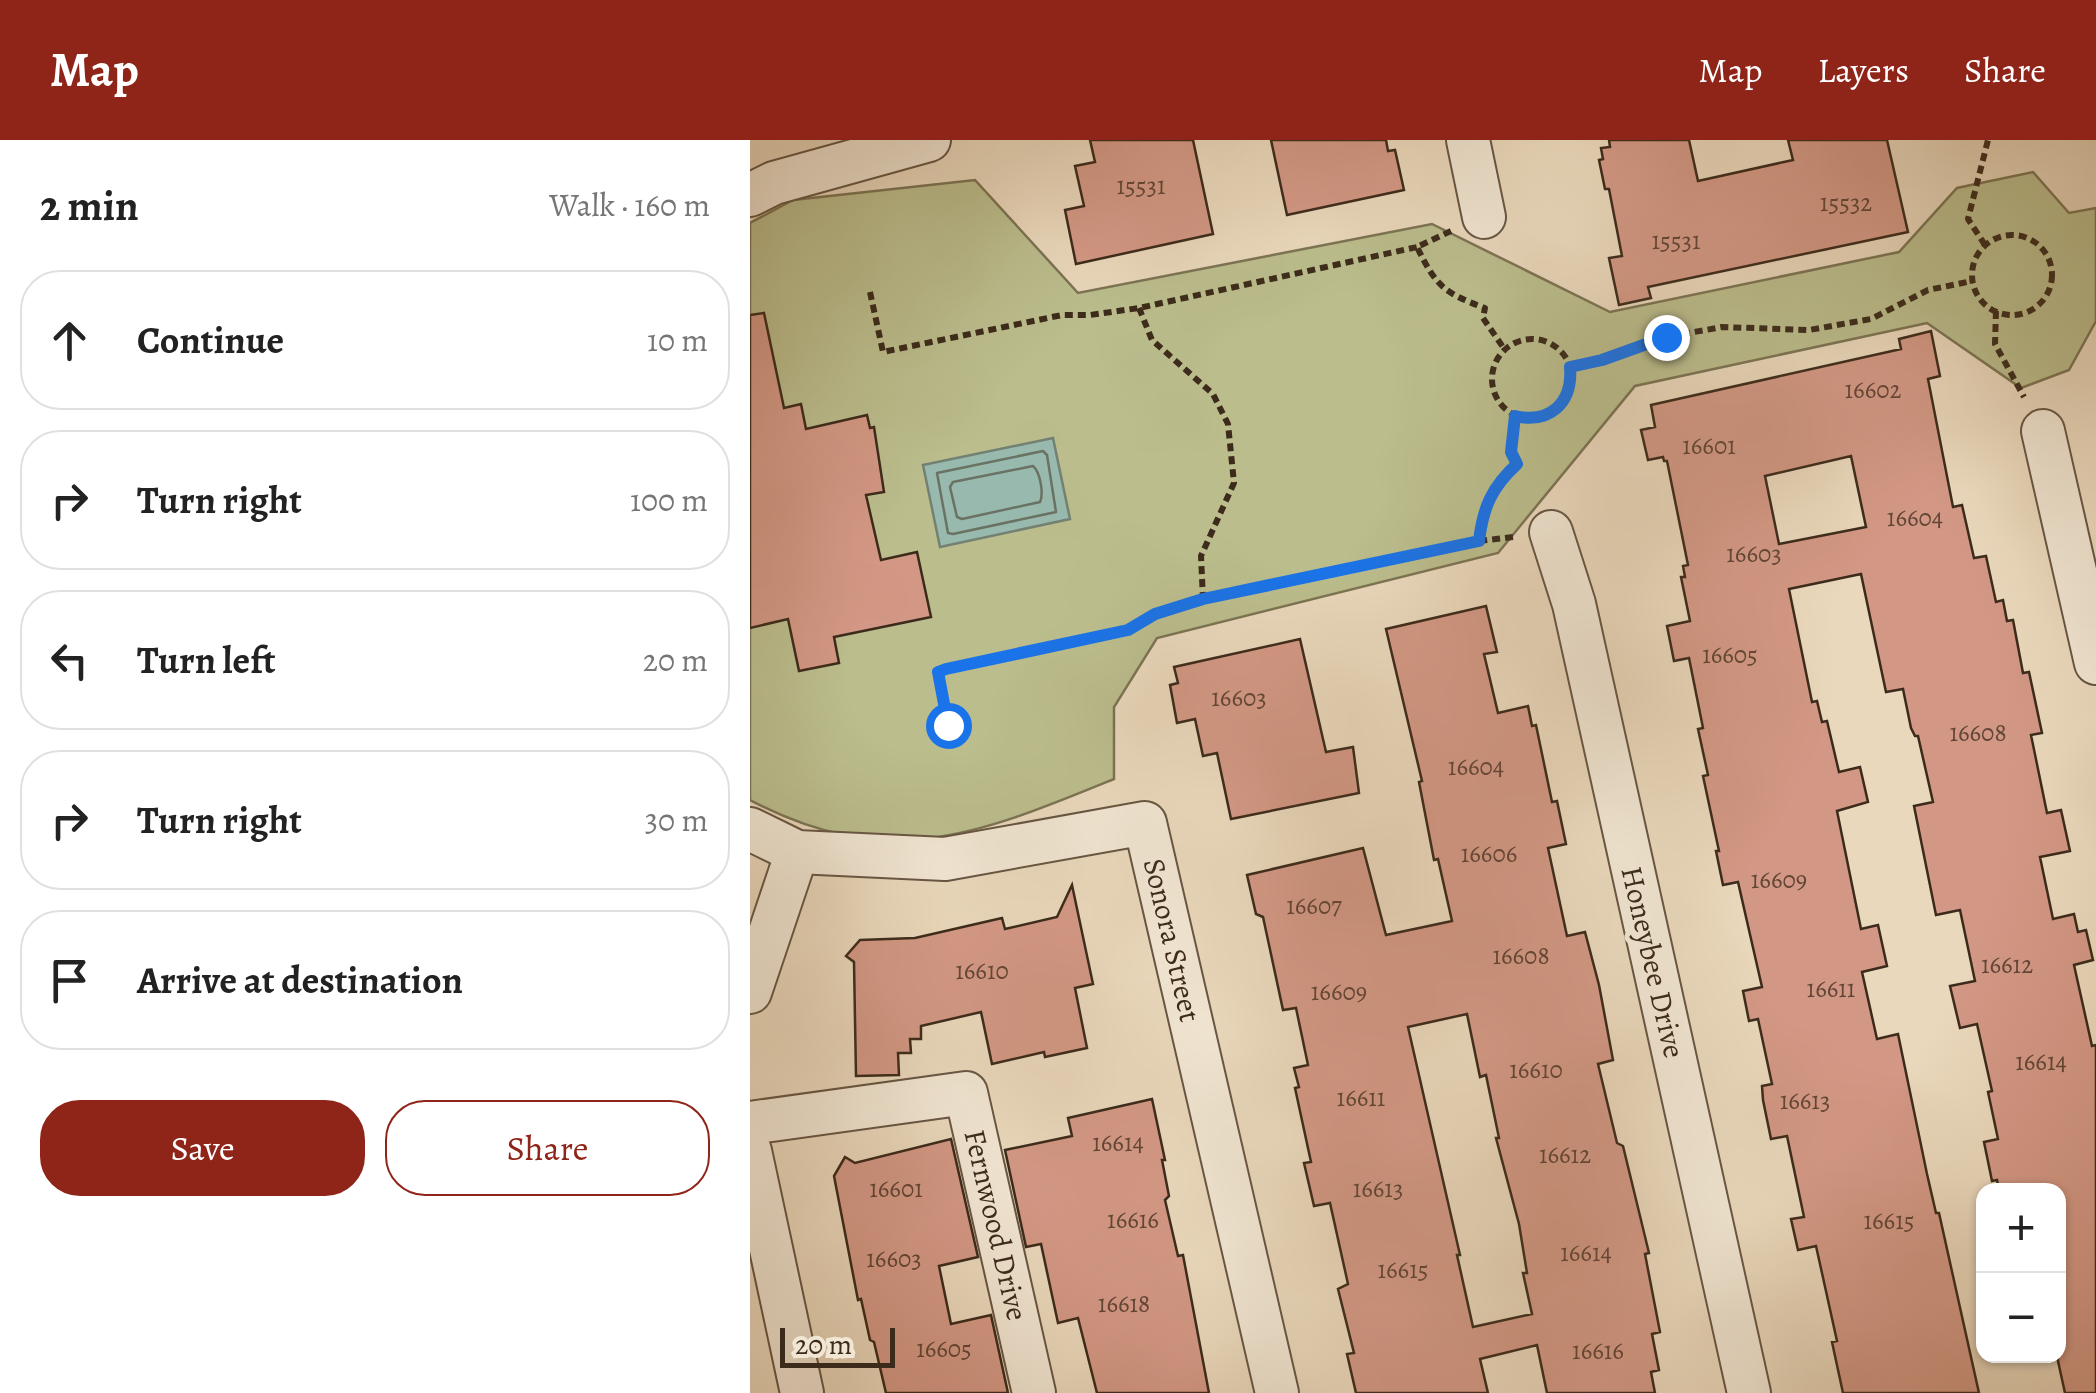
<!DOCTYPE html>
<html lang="en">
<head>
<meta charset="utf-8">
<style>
  :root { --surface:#fff; --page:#f2f2f2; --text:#222; --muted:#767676; --line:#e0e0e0; --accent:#8f2418 }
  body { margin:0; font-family:Alegreya,serif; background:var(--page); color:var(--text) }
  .controls { position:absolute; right:30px; bottom:30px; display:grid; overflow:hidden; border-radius:20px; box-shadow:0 2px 8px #0004 }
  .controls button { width:90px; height:90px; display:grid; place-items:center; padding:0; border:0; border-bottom:2px solid var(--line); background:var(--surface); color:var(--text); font:50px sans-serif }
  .scale { position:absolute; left:30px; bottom:25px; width:115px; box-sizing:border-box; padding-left:10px; border:5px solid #3c2b1b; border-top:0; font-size:28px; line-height:35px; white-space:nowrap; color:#3c2b1b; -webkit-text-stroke:8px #f1e6d3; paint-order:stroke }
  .stop { position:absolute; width:30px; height:30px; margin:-22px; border:8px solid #1a73e8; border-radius:50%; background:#fff }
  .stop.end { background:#1a73e8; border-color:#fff; box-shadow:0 2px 10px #0008 }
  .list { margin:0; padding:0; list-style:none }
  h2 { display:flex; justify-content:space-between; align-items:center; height:130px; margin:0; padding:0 40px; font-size:42px }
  h2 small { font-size:32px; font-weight:400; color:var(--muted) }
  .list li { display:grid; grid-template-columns:65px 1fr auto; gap:30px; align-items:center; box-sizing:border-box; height:140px; margin:0 20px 20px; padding:0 20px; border:2px solid var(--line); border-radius:40px }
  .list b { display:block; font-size:38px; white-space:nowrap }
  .list em { font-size:32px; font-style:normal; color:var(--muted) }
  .actions { display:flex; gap:20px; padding:30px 40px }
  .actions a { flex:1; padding:22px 0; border:2px solid var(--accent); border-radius:40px; text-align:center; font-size:35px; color:var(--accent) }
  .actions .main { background:var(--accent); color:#fff }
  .icon { flex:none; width:55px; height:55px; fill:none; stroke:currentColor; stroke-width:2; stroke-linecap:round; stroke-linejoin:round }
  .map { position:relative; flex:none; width:1346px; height:1253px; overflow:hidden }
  header { display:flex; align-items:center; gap:60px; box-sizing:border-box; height:140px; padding:0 50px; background:var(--accent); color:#fff }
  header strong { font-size:48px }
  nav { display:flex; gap:55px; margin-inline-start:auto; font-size:35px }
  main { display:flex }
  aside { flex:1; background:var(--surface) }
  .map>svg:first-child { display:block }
  .green { fill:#bbbd8d; stroke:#7c7454; stroke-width:2.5 }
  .water { fill:#98baae; stroke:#738173; stroke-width:2.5 }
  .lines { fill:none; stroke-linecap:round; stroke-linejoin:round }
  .shore { stroke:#6a7264; stroke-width:2.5 }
  .building { fill:#d39885; stroke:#3c2b1b; stroke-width:2.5; fill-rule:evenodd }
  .minor-casing { stroke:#685643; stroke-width:46 }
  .path { stroke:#3c2b1b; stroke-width:6; stroke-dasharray:8 5; stroke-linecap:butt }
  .minor { stroke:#f1e6d3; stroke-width:42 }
  .route { stroke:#1a73e8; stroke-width:12 }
  .labels { text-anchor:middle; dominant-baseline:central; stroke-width:10; stroke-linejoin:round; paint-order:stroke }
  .number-label { font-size:25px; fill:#624636 }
  .street-label { font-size:30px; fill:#3c2b1b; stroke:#f1e6d3 }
</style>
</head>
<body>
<header>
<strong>Map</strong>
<nav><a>Map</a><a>Layers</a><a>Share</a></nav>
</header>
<main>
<aside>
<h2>2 min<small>Walk · 160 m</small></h2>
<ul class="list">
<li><svg class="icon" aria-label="ahead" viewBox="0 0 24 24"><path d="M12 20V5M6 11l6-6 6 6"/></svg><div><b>Continue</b></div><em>10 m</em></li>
<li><svg class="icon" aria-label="right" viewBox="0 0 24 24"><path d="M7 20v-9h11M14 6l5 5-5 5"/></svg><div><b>Turn right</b></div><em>100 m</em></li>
<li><svg class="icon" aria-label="left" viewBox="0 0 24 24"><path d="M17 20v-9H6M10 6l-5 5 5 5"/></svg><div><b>Turn left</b></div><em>20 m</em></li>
<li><svg class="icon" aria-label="right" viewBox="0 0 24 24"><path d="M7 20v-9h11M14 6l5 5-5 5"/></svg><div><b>Turn right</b></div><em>30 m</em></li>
<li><svg class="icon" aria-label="arrive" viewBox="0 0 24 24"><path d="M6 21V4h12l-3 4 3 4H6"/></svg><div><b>Arrive at destination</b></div></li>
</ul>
<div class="actions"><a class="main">Save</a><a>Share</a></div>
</aside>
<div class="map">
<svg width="1346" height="1253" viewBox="0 0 1346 1253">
  <rect width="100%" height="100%" fill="#ead8bc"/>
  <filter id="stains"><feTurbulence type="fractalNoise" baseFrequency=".002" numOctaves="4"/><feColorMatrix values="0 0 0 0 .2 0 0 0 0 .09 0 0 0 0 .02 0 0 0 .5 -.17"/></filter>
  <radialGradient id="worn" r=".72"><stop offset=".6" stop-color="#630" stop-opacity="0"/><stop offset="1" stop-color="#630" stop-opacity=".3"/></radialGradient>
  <path class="green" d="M 1283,32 L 1319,73 L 1346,68 L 1346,181 L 1319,230 L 1271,248 L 1177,183 L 885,246 L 748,413 L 407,498 L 364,567 L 364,639 C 229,694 139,733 0,660 L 0,83 L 43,60 L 225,40 L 328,153 L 682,84 L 860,172 L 1149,112 L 1207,48 Z"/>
  <path class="water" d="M 303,298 L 320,379 L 190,407 L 173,325 Z"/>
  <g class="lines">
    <g class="shore">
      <path d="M 293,311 L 297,315 L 306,372 L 203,394 L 198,393 L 187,333 Z"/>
      <path d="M 283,326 C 290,332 294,353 290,362 L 212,379 L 207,377 L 200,347 L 203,342 Z"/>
    </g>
  </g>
  <g class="building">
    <path d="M 340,0 L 443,0 L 463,94 L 326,124 L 315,70 L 334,66 L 325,26 L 345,22 Z"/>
    <path d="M 521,0 L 636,0 L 638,11 L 645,10 L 654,50 L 537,75 Z"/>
    <path d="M 859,0 L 939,0 L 948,41 L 1043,20 L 1038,0 L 1137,0 L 1158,92 L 898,147 L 901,158 L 869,165 L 859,118 L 872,116 L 859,49 L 855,49 L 849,20 L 853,19 L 851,8 L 860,7 Z"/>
    <path d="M 14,173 L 34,268 L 51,264 L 56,289 L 117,275 L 120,288 L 124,287 L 134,352 L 116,355 L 131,420 L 167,412 L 181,477 L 84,497 L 89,523 L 49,531 L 38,479 L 0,488 L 0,175 Z"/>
    <path d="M 1181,191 L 1190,236 L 1178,239 L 1203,367 L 1212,365 L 1224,418 L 1236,416 L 1246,462 L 1253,460 L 1257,481 L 1263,480 L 1273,533 L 1279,532 L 1292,593 L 1281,595 L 1297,673 L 1311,670 L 1320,711 L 1290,717 L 1303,779 L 1324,774 L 1328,792 L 1336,790 L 1343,820 L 1324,825 L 1342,906 L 1346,905 L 1346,1253 L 1315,1253 L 1308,1221 L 1308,1050 L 1249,1050 L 1247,1040 L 1242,1041 L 1234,1002 L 1248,999 L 1238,952 L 1242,951 L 1227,884 L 1210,888 L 1200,846 L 1225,841 L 1210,770 L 1186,775 L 1164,666 L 1183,662 L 1168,596 L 1165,596 L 1161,588 L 1153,549 L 1136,552 L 1111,434 L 1039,449 L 1062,562 L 1067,561 L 1072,582 L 1077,581 L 1089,632 L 1110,627 L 1118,662 L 1087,671 L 1111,789 L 1128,785 L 1137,826 L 1112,832 L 1127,899 L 1148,894 L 1177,1034 L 1186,1073 L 1189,1073 L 1229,1253 L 1093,1253 L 1082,1202 L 1087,1201 L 1066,1106 L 1048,1110 L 1041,1079 L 1054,1077 L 1037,996 L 1021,999 L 1013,960 L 1012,946 L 1022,944 L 1008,879 L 999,881 L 993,851 L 1012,847 L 988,742 L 973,745 L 966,711 L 969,711 L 953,636 L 958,635 L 948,589 L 953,588 L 939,518 L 924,521 L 917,486 L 940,481 L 931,437 L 935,437 L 933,426 L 938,425 L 917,321 L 914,321 L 913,317 L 898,320 L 891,290 L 905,287 L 901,265 L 1151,209 L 1149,199 ZM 1101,316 L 1116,387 L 1029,404 L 1015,336 Z"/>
    <path d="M 736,466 L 747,512 L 734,514 L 748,573 L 778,566 L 782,586 L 786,585 L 802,662 L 807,661 L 816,704 L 798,708 L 817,796 L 835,792 L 849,845 L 863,920 L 848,924 L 867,1003 L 873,1006 L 899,1113 L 895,1114 L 910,1192 L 902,1194 L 909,1230 L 901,1232 L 905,1253 L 797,1253 L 787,1205 L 730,1219 L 738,1253 L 606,1253 L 597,1214 L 604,1213 L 588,1149 L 598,1144 L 580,1063 L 564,1066 L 554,1023 L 561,1022 L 545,948 L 549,947 L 544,928 L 558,925 L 546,868 L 533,870 L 513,777 L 506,774 L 497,735 L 613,708 L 636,795 L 702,781 L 688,719 L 684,720 L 669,642 L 672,641 L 636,489 ZM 717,874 L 730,937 L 736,935 L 749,998 L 746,998 L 769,1084 L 777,1133 L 773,1133 L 782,1174 L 723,1187 L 707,1115 L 710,1115 L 658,887 Z"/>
    <path d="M 550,499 L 576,612 L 603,607 L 609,653 L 481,679 L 467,613 L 453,616 L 445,579 L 427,583 L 420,545 L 428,543 L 424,527 Z"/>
    <path d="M 322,745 L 343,844 L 325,848 L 337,908 L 295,917 L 294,912 L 242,924 L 231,872 L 171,886 L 171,899 L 160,899 L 161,913 L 148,913 L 149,935 L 106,936 L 104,822 L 96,816 L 110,800 L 165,798 L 252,778 L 255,789 L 307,777 Z"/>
    <path d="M 402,959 L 415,1020 L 412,1020 L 419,1056 L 415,1060 L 428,1116 L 433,1115 L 459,1253 L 347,1253 L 328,1178 L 308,1183 L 291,1104 L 276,1107 L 255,1010 L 322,996 L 318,978 Z"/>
    <path d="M 201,999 L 228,1117 L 189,1126 L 201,1184 L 241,1175 L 258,1253 L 136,1253 L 124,1202 L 120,1200 L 111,1159 L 108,1160 L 84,1036 L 95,1017 L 105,1023 Z"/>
  </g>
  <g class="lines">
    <g class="minor-casing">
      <g id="minor">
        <path d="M 718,0 L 734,77"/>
        <path d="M 0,55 L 24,43 L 179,0"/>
        <path d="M 1293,291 L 1346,523"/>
        <path d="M 801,392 L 824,464 L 999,1253"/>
        <path d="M 0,689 L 47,712 L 195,719 L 395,683 L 527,1253"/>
        <path d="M 0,852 L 47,712"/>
        <path d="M 0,983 L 216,953 L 284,1253"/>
        <path d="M 0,1011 L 52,1253"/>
      </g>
    </g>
    <g class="path">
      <path d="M 701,91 L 667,107 C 686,146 694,153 735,168 L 733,178 L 755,210"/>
      <circle cx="1262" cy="135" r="40"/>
      <path d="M 1235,105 L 1218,79 L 1238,0"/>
      <path d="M 120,152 L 133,212 L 312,175 L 340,175 L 389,168 L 667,107"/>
      <path d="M 389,168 L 402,200 L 463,254 L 478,284 L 484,343 L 451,416 L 453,459"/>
      <path d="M 1246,171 L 1245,204 L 1274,257"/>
      <circle cx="782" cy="239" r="40"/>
      <path d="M 820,227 L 853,220 L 916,197 L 972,187 L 1059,190 L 1121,179 L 1178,150 L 1222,141"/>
      <path d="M 763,397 L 729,401 C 733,367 742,347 767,324 L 761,311 L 765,276"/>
      <path d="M 198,585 L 188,532 L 196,529 L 378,490 L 405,474 L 453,459 L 729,401"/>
    </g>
    <use href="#minor" class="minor"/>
  </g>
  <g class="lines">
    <path class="route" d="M 198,585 L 188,532 L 196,529 L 378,490 L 405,474 L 453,459 L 729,401 C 733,367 742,347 767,324 L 761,312 L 765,276 C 800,284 823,263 820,227 L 852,220 L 916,197"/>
  </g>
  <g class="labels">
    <g class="number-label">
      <text x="391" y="46">15531</text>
      <text x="1096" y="63">15532</text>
      <text x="926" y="101">15531</text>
      <text x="1123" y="250">16602</text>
      <text x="959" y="306">16601</text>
      <text x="1165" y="378">16604</text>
      <text x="1004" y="414">16603</text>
      <text x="980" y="515">16605</text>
      <text x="489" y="558">16603</text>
      <text x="1228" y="593">16608</text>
      <text x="726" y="627">16604</text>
      <text x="739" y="714">16606</text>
      <text x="1029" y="740">16609</text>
      <text x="564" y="766">16607</text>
      <text x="771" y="816">16608</text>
      <text x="1257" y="825">16612</text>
      <text x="232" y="831">16610</text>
      <text x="1081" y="849">16611</text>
      <text x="589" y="852">16609</text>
      <text x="1291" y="922">16614</text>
      <text x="786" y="930">16610</text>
      <text x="611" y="958">16611</text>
      <text x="1055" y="961">16613</text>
      <text x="368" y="1003">16614</text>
      <text x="815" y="1015">16612</text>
      <text x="146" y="1049">16601</text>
      <text x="628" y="1049">16613</text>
      <text x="383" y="1080">16616</text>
      <text x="1139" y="1081">16615</text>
      <text x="836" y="1113">16614</text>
      <text x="144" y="1119">16603</text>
      <text x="653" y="1130">16615</text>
      <text x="374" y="1164">16618</text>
      <text x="194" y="1209">16605</text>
      <text x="848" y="1211">16616</text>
    </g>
    <g class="street-label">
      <text transform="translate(422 800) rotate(77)">Sonora Street</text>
      <text transform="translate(903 822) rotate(77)">Honeybee Drive</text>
      <text transform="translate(246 1085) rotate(77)">Fernwood Drive</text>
    </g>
  </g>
  <rect width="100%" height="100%" filter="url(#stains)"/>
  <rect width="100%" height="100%" fill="url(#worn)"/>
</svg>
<div class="controls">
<button>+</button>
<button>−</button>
</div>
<div class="scale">20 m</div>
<div class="stop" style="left:198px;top:585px"></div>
<div class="stop end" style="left:916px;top:197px"></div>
</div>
</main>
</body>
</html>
